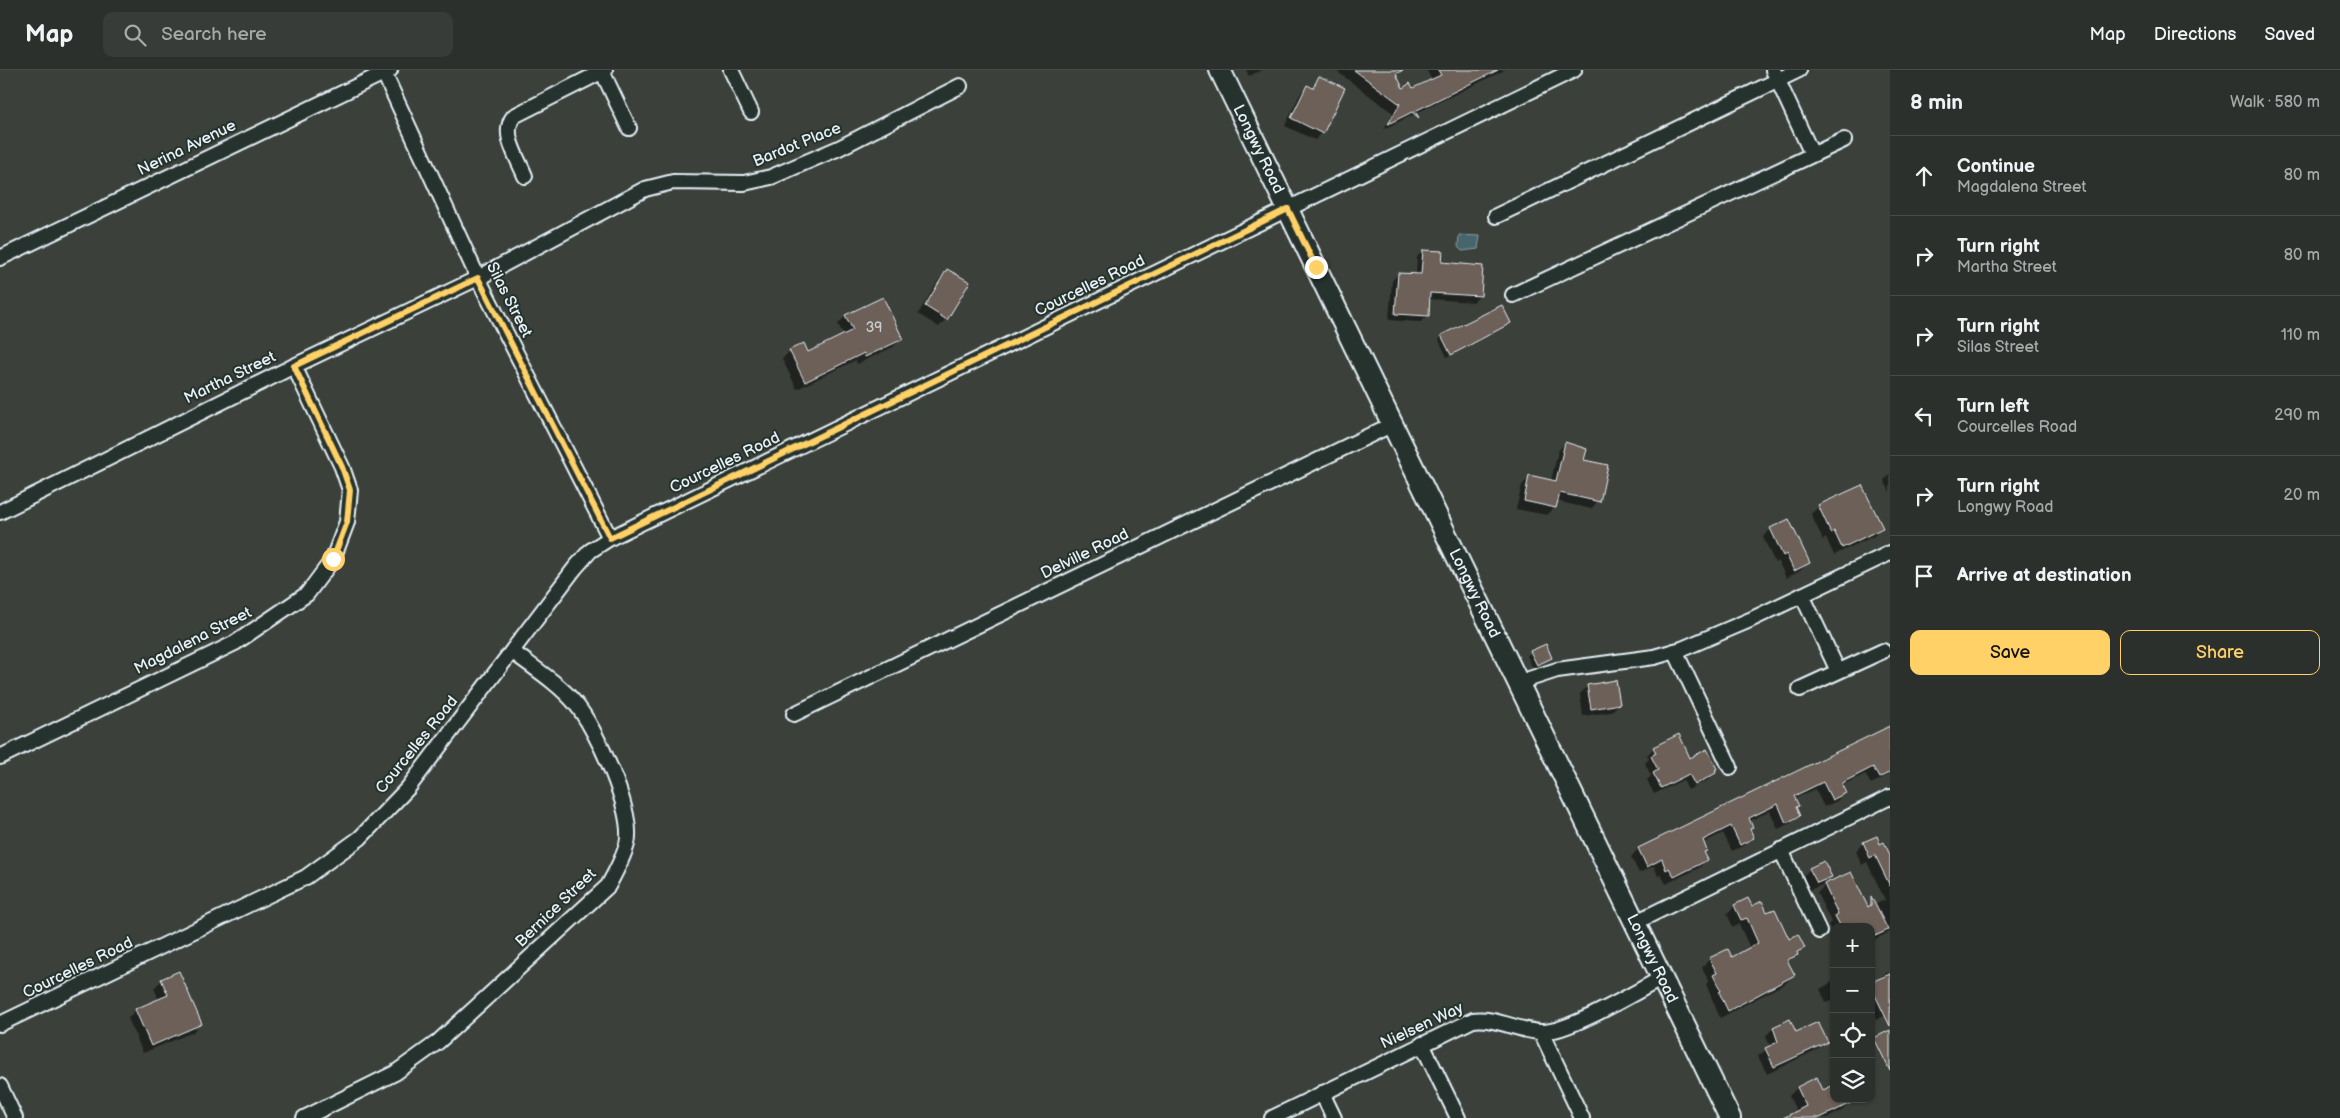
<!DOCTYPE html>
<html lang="en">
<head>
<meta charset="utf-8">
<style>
  :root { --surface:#2c302c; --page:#383c38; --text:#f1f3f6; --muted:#a6a9a9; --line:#484b48; --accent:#ffd166 }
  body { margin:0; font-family:"Balsamiq Sans",sans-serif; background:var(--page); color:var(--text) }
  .controls { position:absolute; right:15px; bottom:15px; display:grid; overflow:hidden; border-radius:10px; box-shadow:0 1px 4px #0004 }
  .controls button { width:45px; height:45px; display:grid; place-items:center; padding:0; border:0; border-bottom:1px solid var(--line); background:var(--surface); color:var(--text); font:25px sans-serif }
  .stop { position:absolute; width:15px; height:15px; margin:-11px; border:4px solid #ffd166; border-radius:50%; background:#fff }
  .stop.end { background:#ffd166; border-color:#fff; box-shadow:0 1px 5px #0008 }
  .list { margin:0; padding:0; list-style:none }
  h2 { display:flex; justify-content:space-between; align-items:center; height:65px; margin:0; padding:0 20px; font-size:21px }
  h2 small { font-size:16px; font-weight:400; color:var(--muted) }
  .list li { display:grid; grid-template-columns:32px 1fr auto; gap:15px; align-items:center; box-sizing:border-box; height:80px; padding:0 20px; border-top:1px solid var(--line) }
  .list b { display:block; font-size:19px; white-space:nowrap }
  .list p { margin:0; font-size:16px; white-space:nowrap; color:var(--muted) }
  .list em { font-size:16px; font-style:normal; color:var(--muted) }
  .actions { display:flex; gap:10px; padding:15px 20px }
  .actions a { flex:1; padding:11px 0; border:1px solid var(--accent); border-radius:10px; text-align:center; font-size:18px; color:var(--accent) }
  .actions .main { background:var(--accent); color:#111 }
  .icon { flex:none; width:28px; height:28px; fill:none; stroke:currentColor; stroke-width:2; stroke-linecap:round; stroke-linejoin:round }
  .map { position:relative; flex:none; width:1890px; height:1048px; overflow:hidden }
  header { display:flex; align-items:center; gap:30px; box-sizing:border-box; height:70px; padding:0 25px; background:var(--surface); border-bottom:1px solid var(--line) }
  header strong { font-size:24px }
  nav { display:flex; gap:28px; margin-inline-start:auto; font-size:18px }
  .search { width:350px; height:45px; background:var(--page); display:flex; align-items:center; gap:12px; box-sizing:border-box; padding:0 18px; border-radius:10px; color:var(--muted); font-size:19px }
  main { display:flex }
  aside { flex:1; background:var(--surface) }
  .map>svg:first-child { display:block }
  .water { fill:#46666c; stroke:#879ea4 }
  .shadow { fill:#0007 }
  .building { fill:#6c6059; stroke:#e8f1f8 }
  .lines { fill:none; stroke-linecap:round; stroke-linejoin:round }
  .street-casing { stroke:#e8f1f8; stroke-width:18 }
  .secondary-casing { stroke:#e8f1f8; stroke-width:24 }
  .street { stroke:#26332d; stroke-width:14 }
  .secondary { stroke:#26332d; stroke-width:20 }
  .route { stroke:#ffd166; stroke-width:6 }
  .labels { text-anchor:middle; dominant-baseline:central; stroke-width:4; stroke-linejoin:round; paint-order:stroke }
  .number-label { font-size:14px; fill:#c9cdd0 }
  .street-label { font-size:16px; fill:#e8f1f8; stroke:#26332d }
</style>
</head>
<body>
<header>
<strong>Map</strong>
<div class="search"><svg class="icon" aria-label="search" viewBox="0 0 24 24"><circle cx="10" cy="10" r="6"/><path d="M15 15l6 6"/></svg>Search here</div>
<nav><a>Map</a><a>Directions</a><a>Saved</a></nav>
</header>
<main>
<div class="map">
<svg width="1890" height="1048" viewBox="0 0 1890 1048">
  <rect width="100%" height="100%" fill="#3b403a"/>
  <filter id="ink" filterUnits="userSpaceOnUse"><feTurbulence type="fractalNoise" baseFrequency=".02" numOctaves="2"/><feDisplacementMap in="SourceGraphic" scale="10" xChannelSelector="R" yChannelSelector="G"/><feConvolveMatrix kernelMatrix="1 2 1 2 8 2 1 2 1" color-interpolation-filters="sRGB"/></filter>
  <g filter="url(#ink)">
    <path class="water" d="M 1459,165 L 1480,166 L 1478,179 L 1462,181 L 1458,177 Z"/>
    <g class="shadow">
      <path d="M 1246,0 L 1262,0 L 1249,6 Z"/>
      <path d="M 1335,0 L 1393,0 L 1403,19 L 1412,20 L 1432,11 L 1427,1 L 1429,0 L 1505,0 L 1384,59 L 1393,43 Z"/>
      <path d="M 1320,7 L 1322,63 L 1315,70 L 1285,56 L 1300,24 L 1307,17 L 1311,18 Z"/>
      <path d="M 1423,181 L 1441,193 L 1480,226 L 1473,232 L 1429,229 L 1428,246 L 1421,252 L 1389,250 L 1392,211 L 1398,204 L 1416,205 L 1417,187 Z"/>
      <path d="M 948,200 L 946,249 L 939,257 L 918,244 L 940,208 Z"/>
      <path d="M 846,246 L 901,269 L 893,277 L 857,294 L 856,290 L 797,319 L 782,289 L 790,281 L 808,283 L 844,266 L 838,254 Z"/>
      <path d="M 1509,253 L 1447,287 L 1439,270 L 1442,266 Z"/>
      <path d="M 1565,373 L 1583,391 L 1598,431 L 1591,439 L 1556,431 L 1555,437 L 1547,445 L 1516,439 L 1522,415 L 1530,407 L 1551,411 L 1558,381 Z"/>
      <path d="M 1890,405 L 1890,422 L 1884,410 Z"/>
      <path d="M 1819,436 L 1882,458 L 1874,466 L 1834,485 L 1826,468 L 1823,470 L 1811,444 Z"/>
      <path d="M 1771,459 L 1808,493 L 1800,501 L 1786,508 L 1778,491 L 1775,493 L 1763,467 Z"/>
      <path d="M 1531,582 L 1551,587 L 1533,598 L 1527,586 Z"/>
      <path d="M 1588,616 L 1619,634 L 1611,642 L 1583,646 L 1580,624 Z"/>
      <path d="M 1890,658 L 1890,702 L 1883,708 L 1871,714 L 1865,704 L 1841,716 L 1844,723 L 1837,731 L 1824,737 L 1815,719 L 1794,729 L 1799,746 L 1791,753 L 1778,759 L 1770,741 L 1749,751 L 1752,758 L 1749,760 L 1753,768 L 1745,775 L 1732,781 L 1723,763 L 1703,773 L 1706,780 L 1703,783 L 1707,790 L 1699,798 L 1666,814 L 1661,805 L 1658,806 L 1654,796 L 1639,803 L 1631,787 L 1638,779 Z"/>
      <path d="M 1654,678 L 1690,689 L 1714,701 L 1715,703 L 1708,710 L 1688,720 L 1683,710 L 1654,724 L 1647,710 L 1651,706 L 1645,693 L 1649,689 L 1647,685 Z"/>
      <path d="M 1876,768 L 1880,775 L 1890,784 L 1890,862 L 1871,871 L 1871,857 L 1834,857 L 1834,866 L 1828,855 L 1831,852 L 1817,823 L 1825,815 L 1850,803 L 1867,838 L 1885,830 L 1867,792 L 1862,795 L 1856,781 L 1863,773 Z"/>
      <path d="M 1810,799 L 1830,807 L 1822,815 L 1809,820 L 1802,807 Z"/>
      <path d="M 1747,830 L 1751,838 L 1767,844 L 1788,870 L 1803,878 L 1787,893 L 1793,905 L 1786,913 L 1720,948 L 1706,914 L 1709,911 L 1702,897 L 1710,889 L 1732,888 L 1750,878 L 1739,854 L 1733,857 L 1727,844 L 1734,836 Z"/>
      <path d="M 1888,902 L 1890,943 L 1876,950 L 1871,939 L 1871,913 Z"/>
      <path d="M 162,910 L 201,954 L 193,962 L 143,983 L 128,948 L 136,940 L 159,930 L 154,918 Z"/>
      <path d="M 1834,911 L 1834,930 L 1826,933 L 1820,919 Z"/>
      <path d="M 1773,958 L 1796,964 L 1826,972 L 1818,979 L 1767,1004 L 1758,986 L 1770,977 L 1766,966 Z"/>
      <path d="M 1817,1009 L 1823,1021 L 1834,1029 L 1851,1032 L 1843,1040 L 1828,1048 L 1792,1048 L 1797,1043 L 1789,1026 L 1797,1018 Z"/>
    </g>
    <g class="building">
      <path d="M 1354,0 L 1403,0 L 1396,4 L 1403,18 L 1410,13 L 1413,18 L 1441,5 L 1438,0 L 1498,0 L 1415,41 L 1419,48 L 1412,42 L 1388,54 L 1400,34 Z"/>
      <path d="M 1319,6 L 1345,18 L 1323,64 L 1291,48 L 1307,15 L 1313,18 Z"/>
      <path d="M 1423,180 L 1443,181 L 1442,192 L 1483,196 L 1481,226 L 1430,223 L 1429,246 L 1395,244 L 1398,203 L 1421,204 Z"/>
      <path d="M 947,199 L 970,212 L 947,250 L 925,236 Z"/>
      <path d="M 883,227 L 903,269 L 865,287 L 864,283 L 805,312 L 789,280 L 804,273 L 808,282 L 853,260 L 845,245 Z"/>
      <path d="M 1502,235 L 1511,253 L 1451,285 L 1441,265 Z"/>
      <path d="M 1565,372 L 1587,379 L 1584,390 L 1608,395 L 1600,432 L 1560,423 L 1556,438 L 1524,431 L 1529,405 L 1556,411 Z"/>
      <path d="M 1862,415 L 1883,458 L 1842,478 L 1834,461 L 1831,463 L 1818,435 Z"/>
      <path d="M 1789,449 L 1810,493 L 1794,501 L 1786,484 L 1783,486 L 1770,458 Z"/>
      <path d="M 1546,574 L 1552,588 L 1537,595 L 1530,581 Z"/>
      <path d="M 1616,610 L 1620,634 L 1591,639 L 1587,615 Z"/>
      <path d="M 1890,656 L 1890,702 L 1879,708 L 1873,697 L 1844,712 L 1842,715 L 1846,723 L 1832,730 L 1823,712 L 1794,726 L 1799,736 L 1796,737 L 1800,746 L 1786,753 L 1778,734 L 1749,748 L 1753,758 L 1750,759 L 1754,768 L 1740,775 L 1731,756 L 1703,770 L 1707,781 L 1704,782 L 1708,790 L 1674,807 L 1669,798 L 1666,800 L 1662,789 L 1647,797 L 1638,778 Z"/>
      <path d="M 1679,664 L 1690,688 L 1707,679 L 1717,699 L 1715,700 L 1716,703 L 1695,715 L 1689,704 L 1661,718 L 1653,703 L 1658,700 L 1651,686 L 1656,683 L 1653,677 Z"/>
      <path d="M 1877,766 L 1880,774 L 1884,772 L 1890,785 L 1890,816 L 1875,785 L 1870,788 L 1863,772 Z"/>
      <path d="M 1824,791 L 1832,807 L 1817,813 L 1809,798 Z"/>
      <path d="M 1851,802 L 1868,837 L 1871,835 L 1871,826 L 1888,860 L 1871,868 L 1871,857 L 1841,857 L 1835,846 L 1838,844 L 1824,814 Z"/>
      <path d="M 1748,828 L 1752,836 L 1762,831 L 1767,842 L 1775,839 L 1789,869 L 1798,864 L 1805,878 L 1797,882 L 1798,885 L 1787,890 L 1795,905 L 1728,941 L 1719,922 L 1721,921 L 1713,905 L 1717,903 L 1709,888 L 1728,879 L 1732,887 L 1758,873 L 1747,848 L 1741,850 L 1734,835 Z"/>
      <path d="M 179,901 L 202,954 L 151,976 L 135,939 L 168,925 L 161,909 Z"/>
      <path d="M 1890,904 L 1890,956 L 1871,917 L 1871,912 Z"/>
      <path d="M 1790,949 L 1796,962 L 1818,952 L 1828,972 L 1774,997 L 1765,978 L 1778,972 L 1773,957 Z"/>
      <path d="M 1890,960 L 1890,1001 L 1874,968 Z"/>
      <path d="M 1817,1007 L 1823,1020 L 1834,1015 L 1834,1029 L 1859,1029 L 1820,1048 L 1783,1048 L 1806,1036 L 1797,1017 Z"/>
    </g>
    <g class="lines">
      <g class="street-casing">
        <g id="street">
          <path d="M 731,0 L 751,42"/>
          <path d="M 1773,0 L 1812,84"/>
          <path d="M 602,1 L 629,58"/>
          <path d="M 384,3 L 478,208 L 610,468"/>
          <path d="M 525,106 C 518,88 500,63 514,46 L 605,0"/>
          <path d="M 1496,146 L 1799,0"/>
          <path d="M 0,188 L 390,0"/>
          <path d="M 1513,225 L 1844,70"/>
          <path d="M 0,442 L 294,296 L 478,208 L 645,119 L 673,112 L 744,113 L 771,107 L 839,78 L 960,16"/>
          <path d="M 1802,525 L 1838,601"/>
          <path d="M 1675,581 L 1730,697"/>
          <path d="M 1517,613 L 1557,600 L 1654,587 L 1682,579 L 1750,550 L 1890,483"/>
          <path d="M 1800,619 L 1883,581"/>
          <path d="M 794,644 L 1391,355"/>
          <path d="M 0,687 L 235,573 L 307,524 L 333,489 L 347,452 L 350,420 L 342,397 L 294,296"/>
          <path d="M 1781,780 L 1819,861"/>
          <path d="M 1634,853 L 1890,727"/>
          <path d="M 0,954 L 306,807 L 360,768 L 408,718 L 575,498 L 590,481 L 610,468 L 1574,0"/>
          <path d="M 1541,962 L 1582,1048"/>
          <path d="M 1422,974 L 1458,1048"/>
          <path d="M 0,1016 L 15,1048"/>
          <path d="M 1322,1023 L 1334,1048"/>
          <path d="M 304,1048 L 395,1003 L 438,972 L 608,816 C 615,803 623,789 627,774 C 635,742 596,658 575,633 C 558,613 534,598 513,582"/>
          <path d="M 1272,1048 L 1473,950 C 1496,947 1518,961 1541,962 C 1568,963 1636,922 1662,908"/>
        </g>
      </g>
      <g class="secondary-casing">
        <g id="secondary">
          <path id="s1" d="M 1220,0 L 1730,1048"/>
        </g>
      </g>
      <use href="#street" class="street"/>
      <use href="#secondary" class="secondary"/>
    </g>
  </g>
  <g class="lines" filter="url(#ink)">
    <path class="route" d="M 333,489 L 347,452 L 350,420 L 342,397 L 294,296 L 478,208 L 610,468 L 1288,139 L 1316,197"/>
  </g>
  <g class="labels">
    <g class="number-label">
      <text x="874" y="257">39</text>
    </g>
    <g class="street-label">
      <text transform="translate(797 75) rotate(-22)">Bardot Place</text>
      <text transform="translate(187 78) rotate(-26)">Nerina Avenue</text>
      <text stroke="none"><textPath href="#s1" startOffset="88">Longwy Road</textPath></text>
      <text transform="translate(1090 216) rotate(-26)">Courcelles Road</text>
      <text transform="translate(509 230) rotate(63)">Silas Street</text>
      <text transform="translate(230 308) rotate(-26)">Martha Street</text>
      <text transform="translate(725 393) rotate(-26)">Courcelles Road</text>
      <text transform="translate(1085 484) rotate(-26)">Delville Road</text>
      <text stroke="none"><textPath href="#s1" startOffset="582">Longwy Road</textPath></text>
      <text transform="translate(193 571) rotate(-27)">Magdalena Street</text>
      <text transform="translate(417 675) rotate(-51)">Courcelles Road</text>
      <text transform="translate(556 838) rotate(-44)">Bernice Street</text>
      <text stroke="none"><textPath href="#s1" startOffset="988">Longwy Road</textPath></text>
      <text transform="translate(78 898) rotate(-26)">Courcelles Road</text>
      <text transform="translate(1422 956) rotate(-25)">Nielsen Way</text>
    </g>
  </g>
</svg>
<div class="controls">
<button>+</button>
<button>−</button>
<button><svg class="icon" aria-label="locate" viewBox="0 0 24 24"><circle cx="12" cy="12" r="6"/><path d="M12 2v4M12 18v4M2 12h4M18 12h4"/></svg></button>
<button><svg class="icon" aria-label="layers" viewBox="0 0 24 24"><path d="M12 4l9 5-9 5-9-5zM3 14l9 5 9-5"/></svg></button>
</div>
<div class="stop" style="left:333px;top:489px"></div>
<div class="stop end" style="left:1316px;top:197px"></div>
</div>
<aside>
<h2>8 min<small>Walk · 580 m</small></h2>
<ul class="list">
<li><svg class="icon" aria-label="ahead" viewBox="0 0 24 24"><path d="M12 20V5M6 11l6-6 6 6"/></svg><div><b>Continue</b><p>Magdalena Street</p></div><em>80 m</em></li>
<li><svg class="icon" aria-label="right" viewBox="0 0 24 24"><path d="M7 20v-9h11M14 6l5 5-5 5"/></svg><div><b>Turn right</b><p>Martha Street</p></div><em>80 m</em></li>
<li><svg class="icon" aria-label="right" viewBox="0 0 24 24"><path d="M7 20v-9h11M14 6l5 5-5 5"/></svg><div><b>Turn right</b><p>Silas Street</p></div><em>110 m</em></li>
<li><svg class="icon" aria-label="left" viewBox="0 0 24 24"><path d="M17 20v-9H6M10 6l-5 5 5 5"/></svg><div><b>Turn left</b><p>Courcelles Road</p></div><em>290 m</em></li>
<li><svg class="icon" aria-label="right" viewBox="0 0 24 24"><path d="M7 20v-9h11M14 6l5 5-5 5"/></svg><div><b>Turn right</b><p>Longwy Road</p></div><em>20 m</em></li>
<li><svg class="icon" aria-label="arrive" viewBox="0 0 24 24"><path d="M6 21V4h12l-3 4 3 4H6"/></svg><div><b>Arrive at destination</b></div></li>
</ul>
<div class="actions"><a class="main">Save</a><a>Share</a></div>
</aside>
</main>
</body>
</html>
